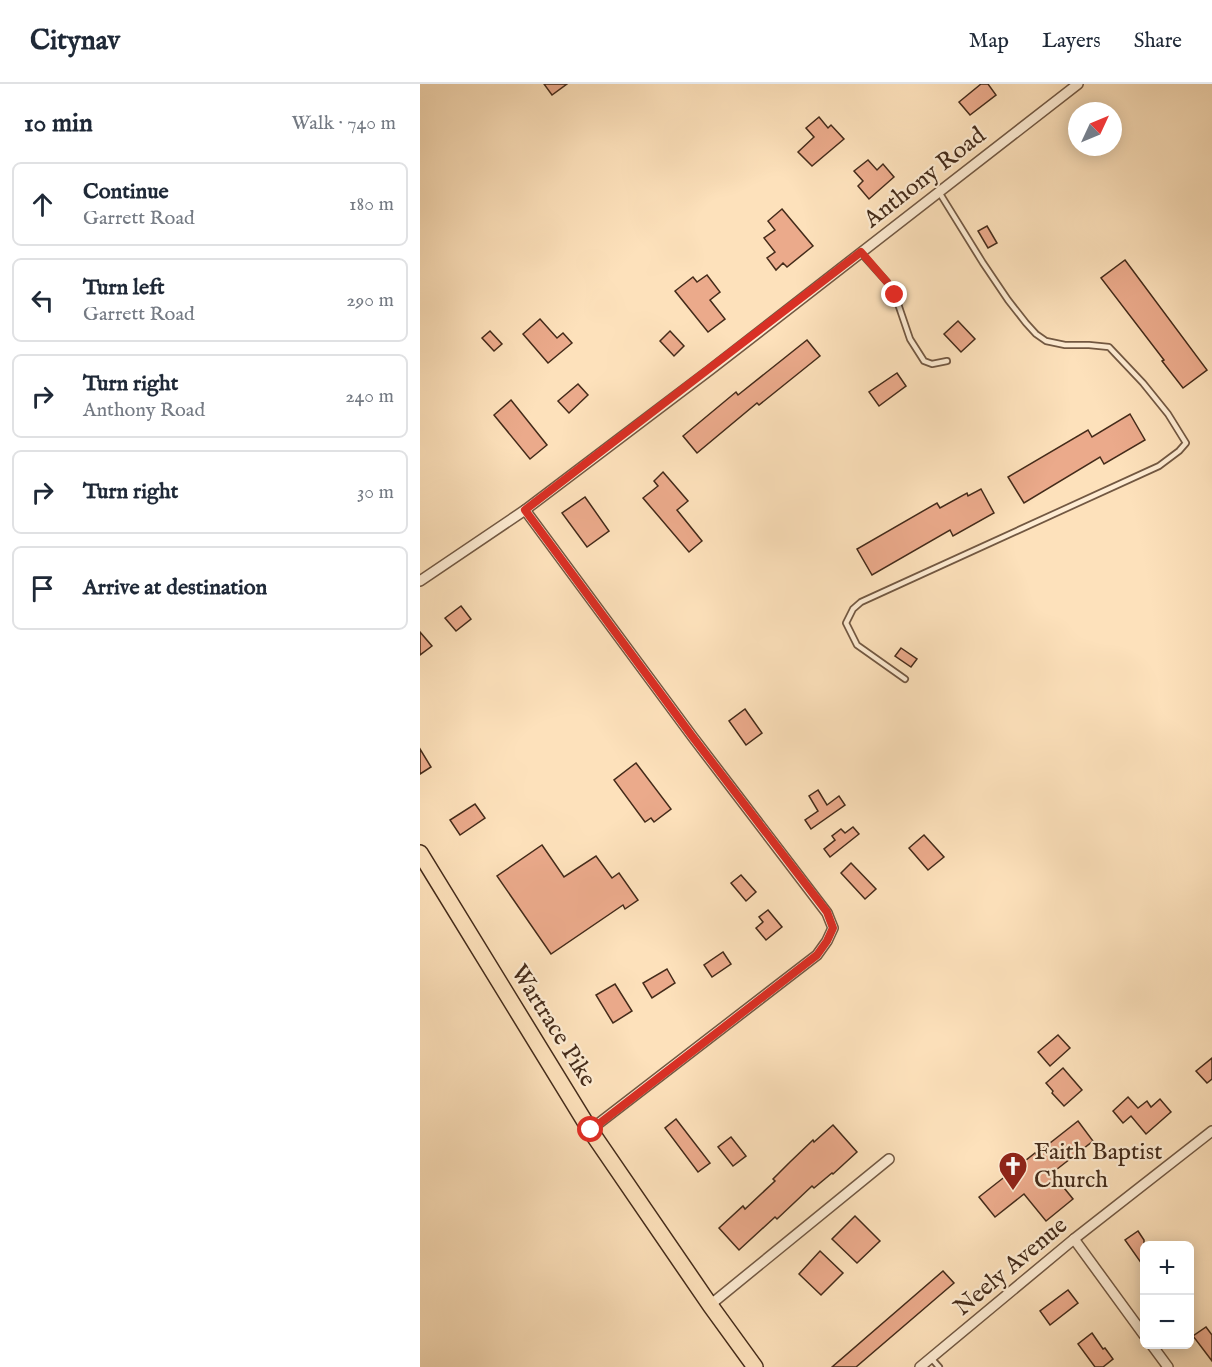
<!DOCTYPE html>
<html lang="en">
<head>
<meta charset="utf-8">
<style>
  :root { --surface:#fff; --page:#f2f2f3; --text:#1f2937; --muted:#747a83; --line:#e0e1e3 }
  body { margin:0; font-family:"IM FELL English",serif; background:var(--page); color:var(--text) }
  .controls { position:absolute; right:18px; bottom:18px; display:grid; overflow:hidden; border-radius:9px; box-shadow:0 3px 15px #0003 }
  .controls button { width:54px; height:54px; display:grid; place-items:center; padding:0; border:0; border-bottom:2px solid var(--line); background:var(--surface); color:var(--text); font:30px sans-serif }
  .compass { position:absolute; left:648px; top:18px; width:54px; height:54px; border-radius:50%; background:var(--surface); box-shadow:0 3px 15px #0003; rotate:46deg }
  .stop { position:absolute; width:18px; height:18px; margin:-14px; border:4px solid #d93025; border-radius:50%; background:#fff }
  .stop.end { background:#d93025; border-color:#fff; box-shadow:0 2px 6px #0008 }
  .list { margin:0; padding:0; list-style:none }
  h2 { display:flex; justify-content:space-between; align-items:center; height:78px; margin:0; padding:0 24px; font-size:26px }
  h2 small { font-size:20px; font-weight:400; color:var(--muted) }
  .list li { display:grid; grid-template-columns:39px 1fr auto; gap:18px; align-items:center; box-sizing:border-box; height:84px; margin:0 12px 12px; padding:0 12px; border:2px solid var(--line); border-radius:9px }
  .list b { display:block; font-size:22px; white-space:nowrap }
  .list p { margin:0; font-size:20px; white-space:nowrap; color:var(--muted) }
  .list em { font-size:20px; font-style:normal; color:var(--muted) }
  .icon { flex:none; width:33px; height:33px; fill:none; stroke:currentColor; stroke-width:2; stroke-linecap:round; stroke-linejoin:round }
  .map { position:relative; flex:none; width:792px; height:1283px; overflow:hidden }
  header { display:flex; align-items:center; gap:36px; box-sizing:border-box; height:84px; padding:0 30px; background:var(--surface); border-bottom:2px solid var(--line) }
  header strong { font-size:28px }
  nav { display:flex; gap:33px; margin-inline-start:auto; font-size:21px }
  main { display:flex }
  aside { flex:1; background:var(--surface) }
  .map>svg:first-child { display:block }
  .building { fill:#ebaa8b; stroke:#442b1a; stroke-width:1.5 }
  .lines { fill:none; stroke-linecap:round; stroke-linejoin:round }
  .lane-casing { stroke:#725842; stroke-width:8 }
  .street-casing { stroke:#725842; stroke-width:12 }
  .primary-casing { stroke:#442b1a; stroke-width:18 }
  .lane { stroke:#feecd3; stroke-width:4.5 }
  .street { stroke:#feecd3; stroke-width:9 }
  .primary { stroke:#fde1bb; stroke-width:15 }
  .route { stroke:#d93025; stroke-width:8 }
  .labels { text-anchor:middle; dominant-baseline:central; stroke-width:4.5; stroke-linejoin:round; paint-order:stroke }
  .street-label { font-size:24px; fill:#442b1a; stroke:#feecd3 }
  .poi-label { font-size:24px; fill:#442b1a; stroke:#feecd3; text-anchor:start }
</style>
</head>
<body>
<header>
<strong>Citynav</strong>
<nav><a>Map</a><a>Layers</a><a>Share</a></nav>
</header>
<main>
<aside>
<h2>10 min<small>Walk · 740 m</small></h2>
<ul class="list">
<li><svg class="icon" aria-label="ahead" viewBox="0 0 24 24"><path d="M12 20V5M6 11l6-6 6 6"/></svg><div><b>Continue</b><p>Garrett Road</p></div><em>180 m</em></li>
<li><svg class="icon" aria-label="left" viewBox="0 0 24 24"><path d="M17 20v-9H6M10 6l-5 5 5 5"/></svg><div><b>Turn left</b><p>Garrett Road</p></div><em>290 m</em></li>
<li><svg class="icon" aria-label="right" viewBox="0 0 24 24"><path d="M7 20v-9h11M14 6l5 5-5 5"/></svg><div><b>Turn right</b><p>Anthony Road</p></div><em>240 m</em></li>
<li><svg class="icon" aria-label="right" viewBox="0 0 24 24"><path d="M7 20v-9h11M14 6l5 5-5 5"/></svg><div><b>Turn right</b></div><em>30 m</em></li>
<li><svg class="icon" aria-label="arrive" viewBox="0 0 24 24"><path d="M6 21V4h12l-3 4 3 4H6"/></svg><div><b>Arrive at destination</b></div></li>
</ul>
</aside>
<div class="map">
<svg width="792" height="1283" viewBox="0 0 792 1283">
  <rect width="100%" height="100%" fill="#fde1bb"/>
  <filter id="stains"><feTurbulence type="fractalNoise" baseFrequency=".00333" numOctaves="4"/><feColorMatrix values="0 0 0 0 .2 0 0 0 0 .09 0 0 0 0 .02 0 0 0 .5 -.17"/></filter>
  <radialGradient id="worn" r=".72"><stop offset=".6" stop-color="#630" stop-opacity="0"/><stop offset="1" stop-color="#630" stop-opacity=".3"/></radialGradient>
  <g class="building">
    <path d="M 124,0 L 147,0 L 132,11 Z"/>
    <path d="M 561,0 L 568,0 L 576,11 L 550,31 L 539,18 Z"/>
    <path d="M 399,33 L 408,44 L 411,41 L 424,55 L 392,82 L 378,68 L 394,53 L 386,44 Z"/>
    <path d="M 448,76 L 457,86 L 463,80 L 474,93 L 449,115 L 438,102 L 443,97 L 434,87 Z"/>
    <path d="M 362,125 L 393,162 L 367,183 L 363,179 L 356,186 L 347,174 L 355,168 L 344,154 L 355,146 L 348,137 Z"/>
    <path d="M 567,142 L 577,159 L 568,164 L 558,147 Z"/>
    <path d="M 705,176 L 787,286 L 763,304 L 742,277 L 744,276 L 681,194 Z"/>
    <path d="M 287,191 L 300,208 L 290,216 L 305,235 L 288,248 L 255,207 L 273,193 L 277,198 Z"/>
    <path d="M 120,235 L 137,254 L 143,249 L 152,259 L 128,279 L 103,250 Z"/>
    <path d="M 538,237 L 555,255 L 541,268 L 524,250 Z"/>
    <path d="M 70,247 L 82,260 L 74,267 L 62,254 Z"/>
    <path d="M 250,247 L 264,262 L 254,272 L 240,257 Z"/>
    <path d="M 387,256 L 400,272 L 339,321 L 337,319 L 277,369 L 263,352 L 316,308 L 318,311 Z"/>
    <path d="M 477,289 L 486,302 L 459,322 L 449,308 Z"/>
    <path d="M 158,300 L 168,311 L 149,329 L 138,317 Z"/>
    <path d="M 91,316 L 127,361 L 110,375 L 74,331 Z"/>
    <path d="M 710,330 L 725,356 L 684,380 L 680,373 L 604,419 L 588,393 L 668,346 L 672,353 Z"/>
    <path d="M 243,388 L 268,417 L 257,426 L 282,457 L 269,468 L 223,414 L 238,402 L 234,397 Z"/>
    <path d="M 561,405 L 574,429 L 533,452 L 530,446 L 452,491 L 437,465 L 517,419 L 520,424 L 547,409 L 548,412 Z"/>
    <path d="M 165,413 L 189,447 L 167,463 L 142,429 Z"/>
    <path d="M 41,522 L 51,535 L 36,547 L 25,534 Z"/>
    <path d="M 0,548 L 12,562 L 0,571 Z"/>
    <path d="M 481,564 L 497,575 L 491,583 L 475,572 Z"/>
    <path d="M 325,625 L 342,649 L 326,661 L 309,637 Z"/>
    <path d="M 0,665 L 11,683 L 0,690 Z"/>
    <path d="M 216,679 L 251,725 L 234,738 L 231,734 L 225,738 L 194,696 Z"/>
    <path d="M 398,706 L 407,721 L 419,712 L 425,721 L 391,745 L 385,736 L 398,727 L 389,712 Z"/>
    <path d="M 55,720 L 65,734 L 40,751 L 30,736 Z"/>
    <path d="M 433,743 L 439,750 L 410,773 L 404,765 L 415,756 L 412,752 L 421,745 L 425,749 Z"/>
    <path d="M 504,751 L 524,773 L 508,786 L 489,764 Z"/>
    <path d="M 122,761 L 144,793 L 176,772 L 192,794 L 199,789 L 218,816 L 205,825 L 203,821 L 131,870 L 77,792 Z"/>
    <path d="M 431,779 L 456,805 L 445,815 L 421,789 Z"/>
    <path d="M 321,791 L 336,808 L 326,817 L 311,799 Z"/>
    <path d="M 348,826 L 362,843 L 346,856 L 336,844 L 343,838 L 339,833 Z"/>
    <path d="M 303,868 L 311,880 L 292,893 L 284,881 Z"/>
    <path d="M 247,885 L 255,899 L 232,914 L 223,899 Z"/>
    <path d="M 195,900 L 212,927 L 193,939 L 176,911 Z"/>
    <path d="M 638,951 L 650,964 L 630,982 L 618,968 Z"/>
    <path d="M 792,974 L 792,995 L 787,999 L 776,987 Z"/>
    <path d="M 643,984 L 662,1006 L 644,1022 L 632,1009 L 633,1007 L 626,999 Z"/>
    <path d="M 708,1013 L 718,1024 L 727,1017 L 731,1023 L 740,1015 L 751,1028 L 726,1050 L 711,1032 L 703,1039 L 693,1027 Z"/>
    <path d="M 256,1035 L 290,1079 L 278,1088 L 245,1044 Z"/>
    <path d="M 658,1037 L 673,1057 L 632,1089 L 653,1115 L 626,1137 L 604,1110 L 575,1133 L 559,1113 L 615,1069 L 616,1070 Z"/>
    <path d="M 413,1041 L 437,1068 L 413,1090 L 412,1089 L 394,1104 L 392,1102 L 357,1135 L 355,1133 L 319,1166 L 299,1144 L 323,1122 L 325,1125 L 355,1097 L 353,1095 L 370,1078 L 393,1056 L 394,1058 Z"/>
    <path d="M 311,1053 L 326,1072 L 313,1082 L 298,1063 Z"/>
    <path d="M 435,1132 L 460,1157 L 437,1179 L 412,1155 Z"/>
    <path d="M 718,1147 L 724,1156 L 724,1183 L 705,1156 Z"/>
    <path d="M 400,1167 L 423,1189 L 401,1211 L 379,1190 Z"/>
    <path d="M 523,1187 L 534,1199 L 436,1283 L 412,1283 Z"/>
    <path d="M 648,1206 L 658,1219 L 630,1241 L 620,1227 Z"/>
    <path d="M 786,1243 L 792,1251 L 792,1277 L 773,1252 Z"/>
    <path d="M 672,1249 L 683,1265 L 685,1264 L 693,1275 L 683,1283 L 675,1283 L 658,1260 Z"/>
  </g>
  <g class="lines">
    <g class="lane-casing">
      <g id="lane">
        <path d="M 441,169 L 467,198 L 475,211 L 490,255 L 504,277 L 512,280 L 527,277"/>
        <path d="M 485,595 L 437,561 L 426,539 L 433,525 L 441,518 L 739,382 L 759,367 L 766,359 L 748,330 L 723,299 L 689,263 L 669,261 L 645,261 L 626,257 L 616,250 L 606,239 L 588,216 L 563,179 L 519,108"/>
        <path d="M 511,1274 L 519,1283"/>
      </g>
    </g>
    <g class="street-casing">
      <g id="street">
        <path d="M 105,426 L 272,652 L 407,829 L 413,844 L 407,857 L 397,871 L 170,1046"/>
        <path d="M 0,497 L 105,426 L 290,286 L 658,0"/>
        <path d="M 654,1155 L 724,1251"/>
        <path d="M 290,1221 L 469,1075"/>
        <path d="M 731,1260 L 748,1283"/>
        <path d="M 500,1283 L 654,1155 L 792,1047"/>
      </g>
    </g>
    <g class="primary-casing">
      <path id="primary" d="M 0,769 L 170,1046 L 290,1221 L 335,1283"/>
    </g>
    <use href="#lane" class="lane"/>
    <use href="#street" class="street"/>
    <use href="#primary" class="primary"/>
  </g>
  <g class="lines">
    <path class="route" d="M 171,1046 L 397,871 L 407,857 L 413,844 L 407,828 L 272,652 L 105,426 L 441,168 L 467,198 L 475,211"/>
  </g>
  <defs>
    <g id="church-pin" transform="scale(1.5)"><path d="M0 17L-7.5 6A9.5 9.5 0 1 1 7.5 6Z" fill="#8f2418" stroke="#feecd3"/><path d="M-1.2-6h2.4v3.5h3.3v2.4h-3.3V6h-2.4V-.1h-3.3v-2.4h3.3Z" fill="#fff"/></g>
  </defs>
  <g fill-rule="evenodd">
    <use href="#church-pin" x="593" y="1082"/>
  </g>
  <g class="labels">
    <g class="street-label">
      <text transform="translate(505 94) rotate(-38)">Anthony Road</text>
      <text transform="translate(133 942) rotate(58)">Wartrace Pike</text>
      <text transform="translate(591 1183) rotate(-40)">Neely Avenue</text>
    </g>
    <g class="poi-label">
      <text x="614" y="1068">Faith Baptist<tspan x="614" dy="28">Church</tspan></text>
    </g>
  </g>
  <rect width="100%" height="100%" filter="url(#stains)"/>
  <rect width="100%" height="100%" fill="url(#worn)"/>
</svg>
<div class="controls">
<button>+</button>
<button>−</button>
</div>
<svg class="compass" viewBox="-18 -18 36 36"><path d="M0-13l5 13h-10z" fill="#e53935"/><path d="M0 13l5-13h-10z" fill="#747a83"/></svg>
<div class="stop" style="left:171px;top:1046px"></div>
<div class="stop end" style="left:475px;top:211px"></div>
</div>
</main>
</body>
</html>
